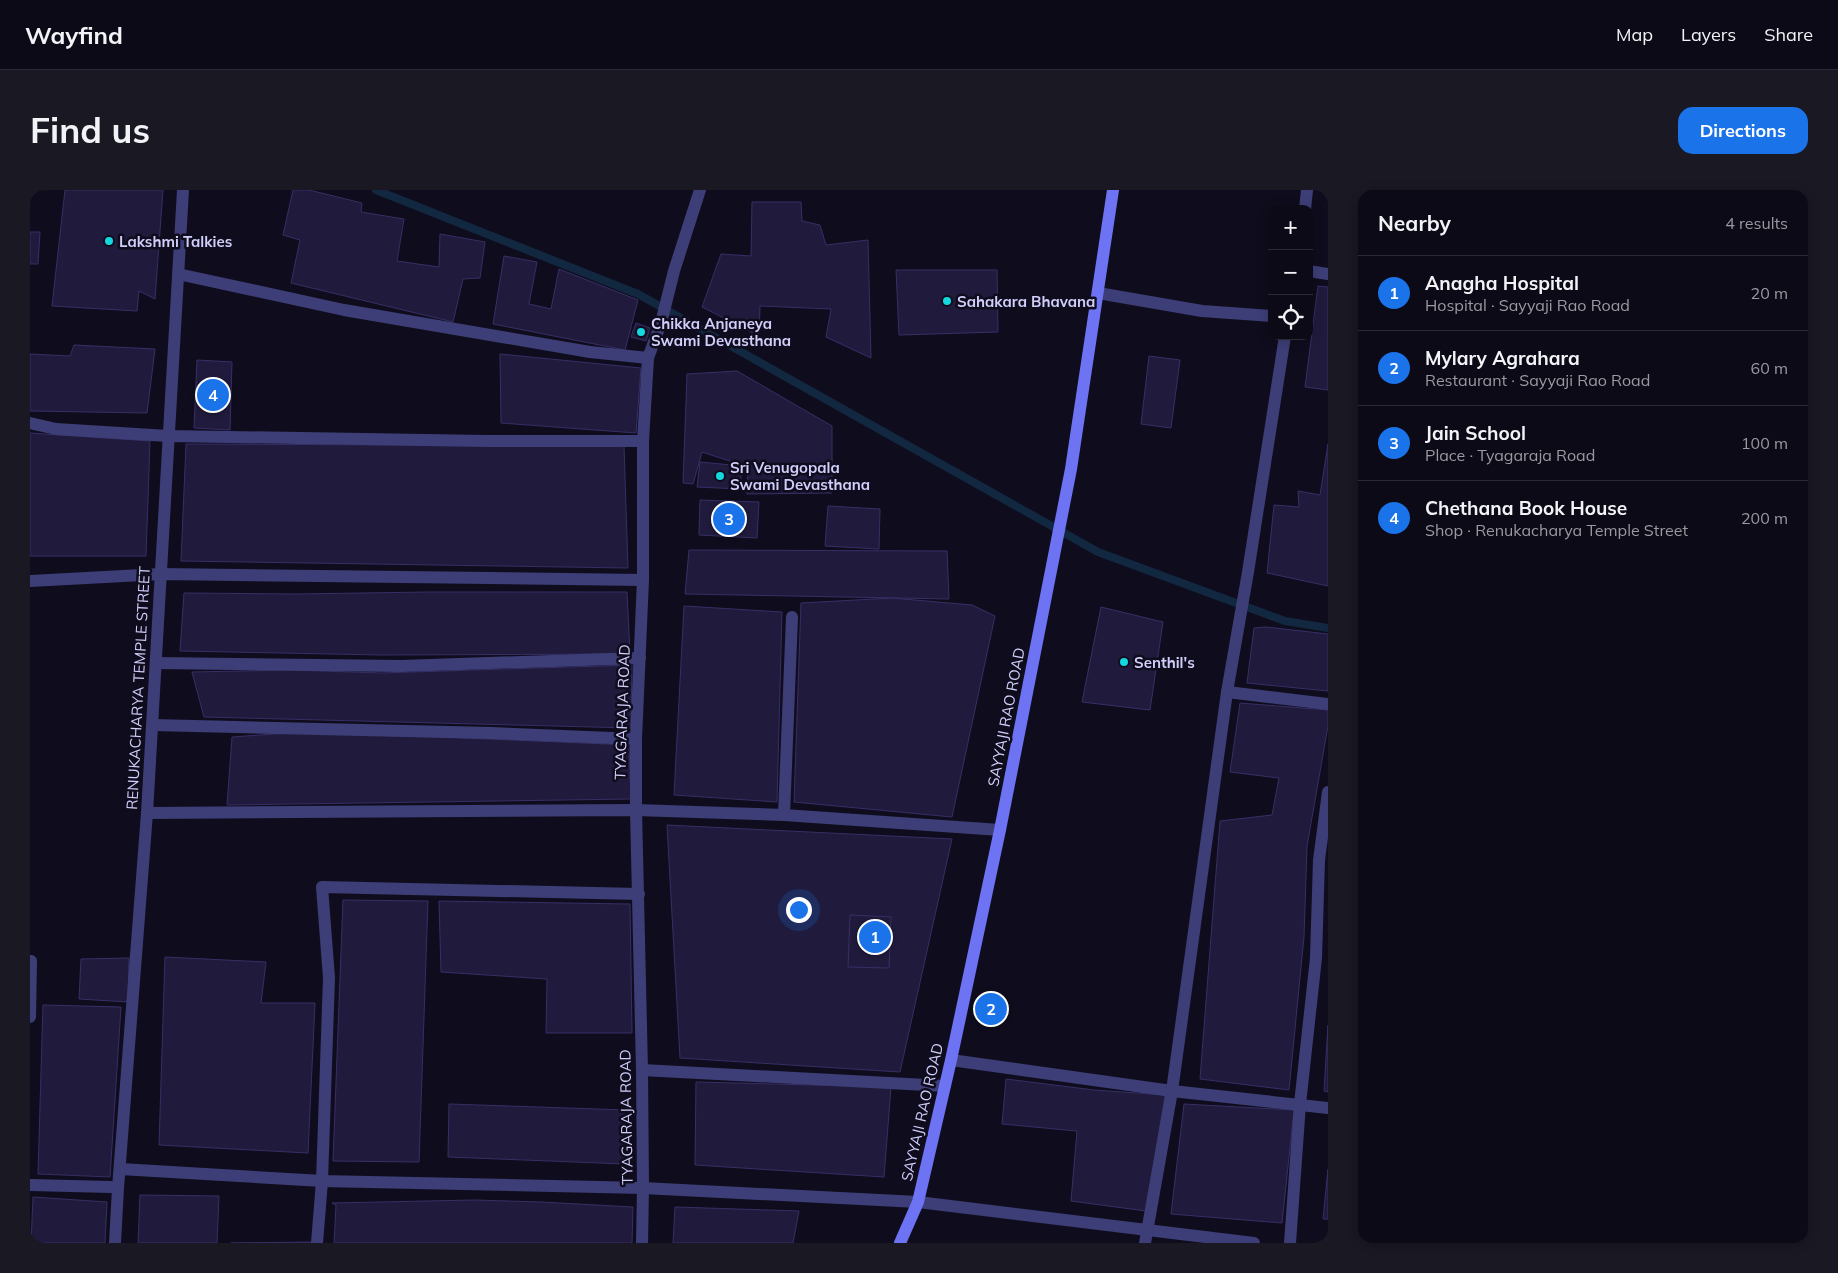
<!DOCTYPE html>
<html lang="en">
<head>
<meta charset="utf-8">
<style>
  :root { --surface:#0b0a16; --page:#191823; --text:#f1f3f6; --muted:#9a9aa1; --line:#2b2b35; --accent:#1a73e8 }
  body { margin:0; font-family:Mulish,sans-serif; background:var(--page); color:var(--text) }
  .controls { position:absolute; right:15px; top:15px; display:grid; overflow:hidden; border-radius:10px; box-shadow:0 2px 12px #0003 }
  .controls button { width:45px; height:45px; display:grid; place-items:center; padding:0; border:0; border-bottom:1px solid var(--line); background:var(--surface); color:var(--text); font:25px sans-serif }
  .you { position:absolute; left:768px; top:719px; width:18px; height:18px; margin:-12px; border:4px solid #fff; border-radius:50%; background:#1a73e8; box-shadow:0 0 0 8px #1a73e833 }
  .badge { display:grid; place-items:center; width:32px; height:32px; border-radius:50%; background:var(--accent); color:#fff; font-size:16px; font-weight:700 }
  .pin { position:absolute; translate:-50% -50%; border:2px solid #fff; box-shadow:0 1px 5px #0006 }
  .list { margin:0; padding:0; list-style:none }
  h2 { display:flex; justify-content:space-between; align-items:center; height:65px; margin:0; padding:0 20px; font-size:21px }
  h2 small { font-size:16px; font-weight:400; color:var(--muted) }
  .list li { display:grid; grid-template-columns:32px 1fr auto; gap:15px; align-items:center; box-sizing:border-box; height:75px; padding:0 20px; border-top:1px solid var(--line) }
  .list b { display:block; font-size:19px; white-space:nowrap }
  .list p { margin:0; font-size:16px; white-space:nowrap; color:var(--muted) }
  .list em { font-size:16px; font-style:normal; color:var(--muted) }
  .icon { flex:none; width:28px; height:28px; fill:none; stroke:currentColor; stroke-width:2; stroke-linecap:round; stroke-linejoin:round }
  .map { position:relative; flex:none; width:1298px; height:1053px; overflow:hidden; border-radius:15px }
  header { display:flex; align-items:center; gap:30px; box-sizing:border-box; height:70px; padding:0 25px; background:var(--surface); border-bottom:1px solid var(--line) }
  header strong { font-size:24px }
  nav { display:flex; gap:28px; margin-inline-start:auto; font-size:18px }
  .intro { display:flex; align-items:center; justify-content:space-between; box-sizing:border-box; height:120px; padding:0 30px }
  h1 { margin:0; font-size:35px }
  .button { padding:12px 22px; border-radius:15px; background:var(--accent); color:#fff; font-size:18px; font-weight:700 }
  main { display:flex; gap:30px; padding:0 30px }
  aside { flex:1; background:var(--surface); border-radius:15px; box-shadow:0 2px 12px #0003 }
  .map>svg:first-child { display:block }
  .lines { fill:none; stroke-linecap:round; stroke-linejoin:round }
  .stream { stroke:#122841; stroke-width:8 }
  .building { fill:#201b3c; stroke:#372f66 }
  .minor { stroke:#3d3e77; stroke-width:12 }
  .secondary { stroke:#6d73f2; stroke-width:12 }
  .poi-dot { fill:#15d8df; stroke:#0f0d1d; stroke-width:2 }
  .labels { text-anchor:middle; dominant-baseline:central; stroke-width:5; stroke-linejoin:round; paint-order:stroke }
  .poi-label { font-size:15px; font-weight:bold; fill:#d0cefa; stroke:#0f0d1d; text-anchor:start }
  .street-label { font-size:15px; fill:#d0cefa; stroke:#0f0d1d }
</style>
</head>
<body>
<header>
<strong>Wayfind</strong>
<nav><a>Map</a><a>Layers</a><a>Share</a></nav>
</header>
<div class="intro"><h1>Find us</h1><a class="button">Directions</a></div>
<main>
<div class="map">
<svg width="1298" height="1053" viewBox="0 0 1298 1053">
  <rect width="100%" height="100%" fill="#0f0d1d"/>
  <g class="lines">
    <path class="stream" d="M 346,0 L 608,104 L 1068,362 L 1255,431 L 1298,438"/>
  </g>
  <g class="building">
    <path d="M 35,0 L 133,0 L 125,109 L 109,101 L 107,121 L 22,116 Z"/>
    <path d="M 263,0 L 279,0 L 332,13 L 331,22 L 374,29 L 367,71 L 409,77 L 410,44 L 455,52 L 450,88 L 433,89 L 423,132 L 261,93 L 270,50 L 253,45 Z"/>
    <path d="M 722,12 L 771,12 L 772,31 L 790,35 L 796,55 L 838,50 L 841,168 L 796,147 L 801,119 L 730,116 L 729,146 L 672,117 L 691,64 L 721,66 Z"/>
    <path d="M 0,42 L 10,42 L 8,74 L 0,74 Z"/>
    <path d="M 474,66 L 507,72 L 499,114 L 521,119 L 529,79 L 608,110 L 595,160 L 463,134 Z"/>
    <path d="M 866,80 L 967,80 L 968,142 L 869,145 Z"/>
    <path d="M 1288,96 L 1298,97 L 1298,200 L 1275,197 Z"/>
    <path d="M 606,133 L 620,138 L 616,151 L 601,147 Z"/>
    <path d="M 44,155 L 125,159 L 117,223 L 0,221 L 0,164 L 40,166 Z"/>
    <path d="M 470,164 L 611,178 L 606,243 L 471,233 Z"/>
    <path d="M 1119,166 L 1150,170 L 1141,238 L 1111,234 Z"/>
    <path d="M 167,170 L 202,172 L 200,240 L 164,238 Z"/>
    <path d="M 707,181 L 802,236 L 802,303 L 717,304 L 718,277 L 672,262 L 663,294 L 653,293 L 657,184 Z"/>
    <path d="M 0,243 L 120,251 L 116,366 L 0,366 Z"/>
    <path d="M 156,254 L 594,256 L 598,378 L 151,371 Z"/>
    <path d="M 1298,254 L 1298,396 L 1237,383 L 1244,315 L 1269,317 L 1268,301 L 1290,305 Z"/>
    <path d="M 670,272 L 712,276 L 710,299 L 667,297 Z"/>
    <path d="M 670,310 L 729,312 L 727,348 L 669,345 Z"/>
    <path d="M 798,316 L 850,319 L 849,359 L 795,356 Z"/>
    <path d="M 659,360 L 917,361 L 919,409 L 655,404 Z"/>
    <path d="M 397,402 L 597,402 L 600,464 L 351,465 L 150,461 L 154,403 L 266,404 Z"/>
    <path d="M 862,408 L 942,415 L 965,426 L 922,627 L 764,612 L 771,413 Z"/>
    <path d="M 654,416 L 752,422 L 747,612 L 644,605 Z"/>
    <path d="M 1071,417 L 1133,432 L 1120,520 L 1052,512 Z"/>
    <path d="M 1236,437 L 1298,444 L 1298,501 L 1217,493 L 1224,438 Z"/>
    <path d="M 602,475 L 601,538 L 174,527 L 162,482 L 262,480 L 351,483 Z"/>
    <path d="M 1210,513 L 1298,520 L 1298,536 L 1277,656 L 1274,747 L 1259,900 L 1170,889 L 1190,631 L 1242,625 L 1249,588 L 1200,582 Z"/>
    <path d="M 258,543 L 411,547 L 599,555 L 601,609 L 197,615 L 202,547 Z"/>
    <path d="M 637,635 L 922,649 L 870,882 L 650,868 Z"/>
    <path d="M 313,710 L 398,711 L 389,972 L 303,971 Z"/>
    <path d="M 409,711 L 600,714 L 602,843 L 516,843 L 517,789 L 411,782 Z"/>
    <path d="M 820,725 L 861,727 L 859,778 L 818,777 Z"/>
    <path d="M 135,767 L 236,772 L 231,813 L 285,813 L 278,963 L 129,955 Z"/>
    <path d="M 99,768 L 98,812 L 49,809 L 51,769 Z"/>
    <path d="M 13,815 L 91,817 L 80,987 L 8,984 Z"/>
    <path d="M 1298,835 L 1298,902 L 1294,901 Z"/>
    <path d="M 976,889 L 1064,900 L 1135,905 L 1116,1021 L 1041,1011 L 1047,941 L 972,934 Z"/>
    <path d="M 666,892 L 861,897 L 854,987 L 665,975 Z"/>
    <path d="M 419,914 L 597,920 L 595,974 L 418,967 Z"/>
    <path d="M 1154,914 L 1264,920 L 1252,1033 L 1141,1024 Z"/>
    <path d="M 1298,979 L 1298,1029 L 1293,1029 Z"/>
    <path d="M 110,1005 L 189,1006 L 187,1053 L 108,1053 Z"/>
    <path d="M 3,1007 L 77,1012 L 75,1053 L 1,1053 Z"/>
    <path d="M 444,1010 L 511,1012 L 603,1017 L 602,1053 L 304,1053 L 306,1015 L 302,1013 Z"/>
    <path d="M 645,1017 L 769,1021 L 763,1053 L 643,1053 Z"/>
    <path d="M 283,1052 L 282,1053 L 201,1053 Z"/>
  </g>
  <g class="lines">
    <g class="minor">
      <path d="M 1275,19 L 1277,0"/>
      <path d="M 1279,81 L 1298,84"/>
      <path d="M 148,84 L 314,120 L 560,162 L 618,168"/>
      <path d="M 1068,103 L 1172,121 L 1242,126"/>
      <path d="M 0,233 L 26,239 L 138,246 L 457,251 L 613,251"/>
      <path d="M 0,391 L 131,384 L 613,390"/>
      <path d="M 126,473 L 371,476 L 610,468"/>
      <path d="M 1197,502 L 1298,514"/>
      <path d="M 122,535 L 462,543 L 606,549"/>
      <path d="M 117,623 L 606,620 L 754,625 L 970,640"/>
      <path d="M 754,625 L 762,427"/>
      <path d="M 0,827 L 1,771"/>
      <path d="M 921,870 L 1142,901 L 1298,918"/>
      <path d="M 612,880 L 915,896"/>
      <path d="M 90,979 L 292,991 L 613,998 L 888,1012 L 1224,1053"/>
      <path d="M 0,995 L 81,997"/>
      <path d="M 85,1053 L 88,998 L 117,623 L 153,0"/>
      <path d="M 287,1053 L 292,991 L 299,788 L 292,697 L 609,704"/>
      <path d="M 612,1053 L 613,998 L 612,880 L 606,620 L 606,549 L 613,390 L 613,251 L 618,168 L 631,133 L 644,81 L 670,0"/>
      <path d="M 1115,1053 L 1142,901 L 1197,502 L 1218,382 L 1255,146"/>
      <path d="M 1260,1053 L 1270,914 L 1286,768 L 1289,670 L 1298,602"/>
    </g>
    <path class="secondary" d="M 870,1053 L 888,1012 L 921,870 L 970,640 L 1041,279 L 1083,0"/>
  </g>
  <g class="poi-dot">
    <circle cx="79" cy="51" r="5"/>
    <circle cx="917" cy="111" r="5"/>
    <circle cx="611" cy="142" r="5"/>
    <circle cx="690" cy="286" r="5"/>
    <circle cx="1094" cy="472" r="5"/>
  </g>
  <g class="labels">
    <g class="poi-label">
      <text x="89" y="51">Lakshmi Talkies</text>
      <text x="927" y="111">Sahakara Bhavana</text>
      <text x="621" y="133">Chikka Anjaneya<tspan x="621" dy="17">Swami Devasthana</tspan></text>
      <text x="700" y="277">Sri Venugopala<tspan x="700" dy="17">Swami Devasthana</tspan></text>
      <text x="1104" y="472">Senthil's</text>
    </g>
    <g class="street-label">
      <text transform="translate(108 498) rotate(-87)">RENUKACHARYA TEMPLE STREET</text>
      <text transform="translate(592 522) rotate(-88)">TYAGARAJA ROAD</text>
      <text transform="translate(976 527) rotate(-79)">SAYYAJI RAO ROAD</text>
      <text transform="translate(892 922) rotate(-77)">SAYYAJI RAO ROAD</text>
      <text transform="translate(596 927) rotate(-91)">TYAGARAJA ROAD</text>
    </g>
  </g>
</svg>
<div class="controls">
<button>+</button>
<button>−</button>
<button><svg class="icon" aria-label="locate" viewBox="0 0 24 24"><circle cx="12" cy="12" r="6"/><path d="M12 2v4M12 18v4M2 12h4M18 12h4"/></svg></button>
</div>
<div class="you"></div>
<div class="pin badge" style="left:845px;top:747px">1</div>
<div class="pin badge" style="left:961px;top:819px">2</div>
<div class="pin badge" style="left:699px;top:329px">3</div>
<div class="pin badge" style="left:183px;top:205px">4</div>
</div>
<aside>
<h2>Nearby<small>4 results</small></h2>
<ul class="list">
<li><span class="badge">1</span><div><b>Anagha Hospital</b><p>Hospital · Sayyaji Rao Road</p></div><em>20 m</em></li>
<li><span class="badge">2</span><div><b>Mylary Agrahara</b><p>Restaurant · Sayyaji Rao Road</p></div><em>60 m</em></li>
<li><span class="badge">3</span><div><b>Jain School</b><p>Place · Tyagaraja Road</p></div><em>100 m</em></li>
<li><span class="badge">4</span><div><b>Chethana Book House</b><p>Shop · Renukacharya Temple Street</p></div><em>200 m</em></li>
</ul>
</aside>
</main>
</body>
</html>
